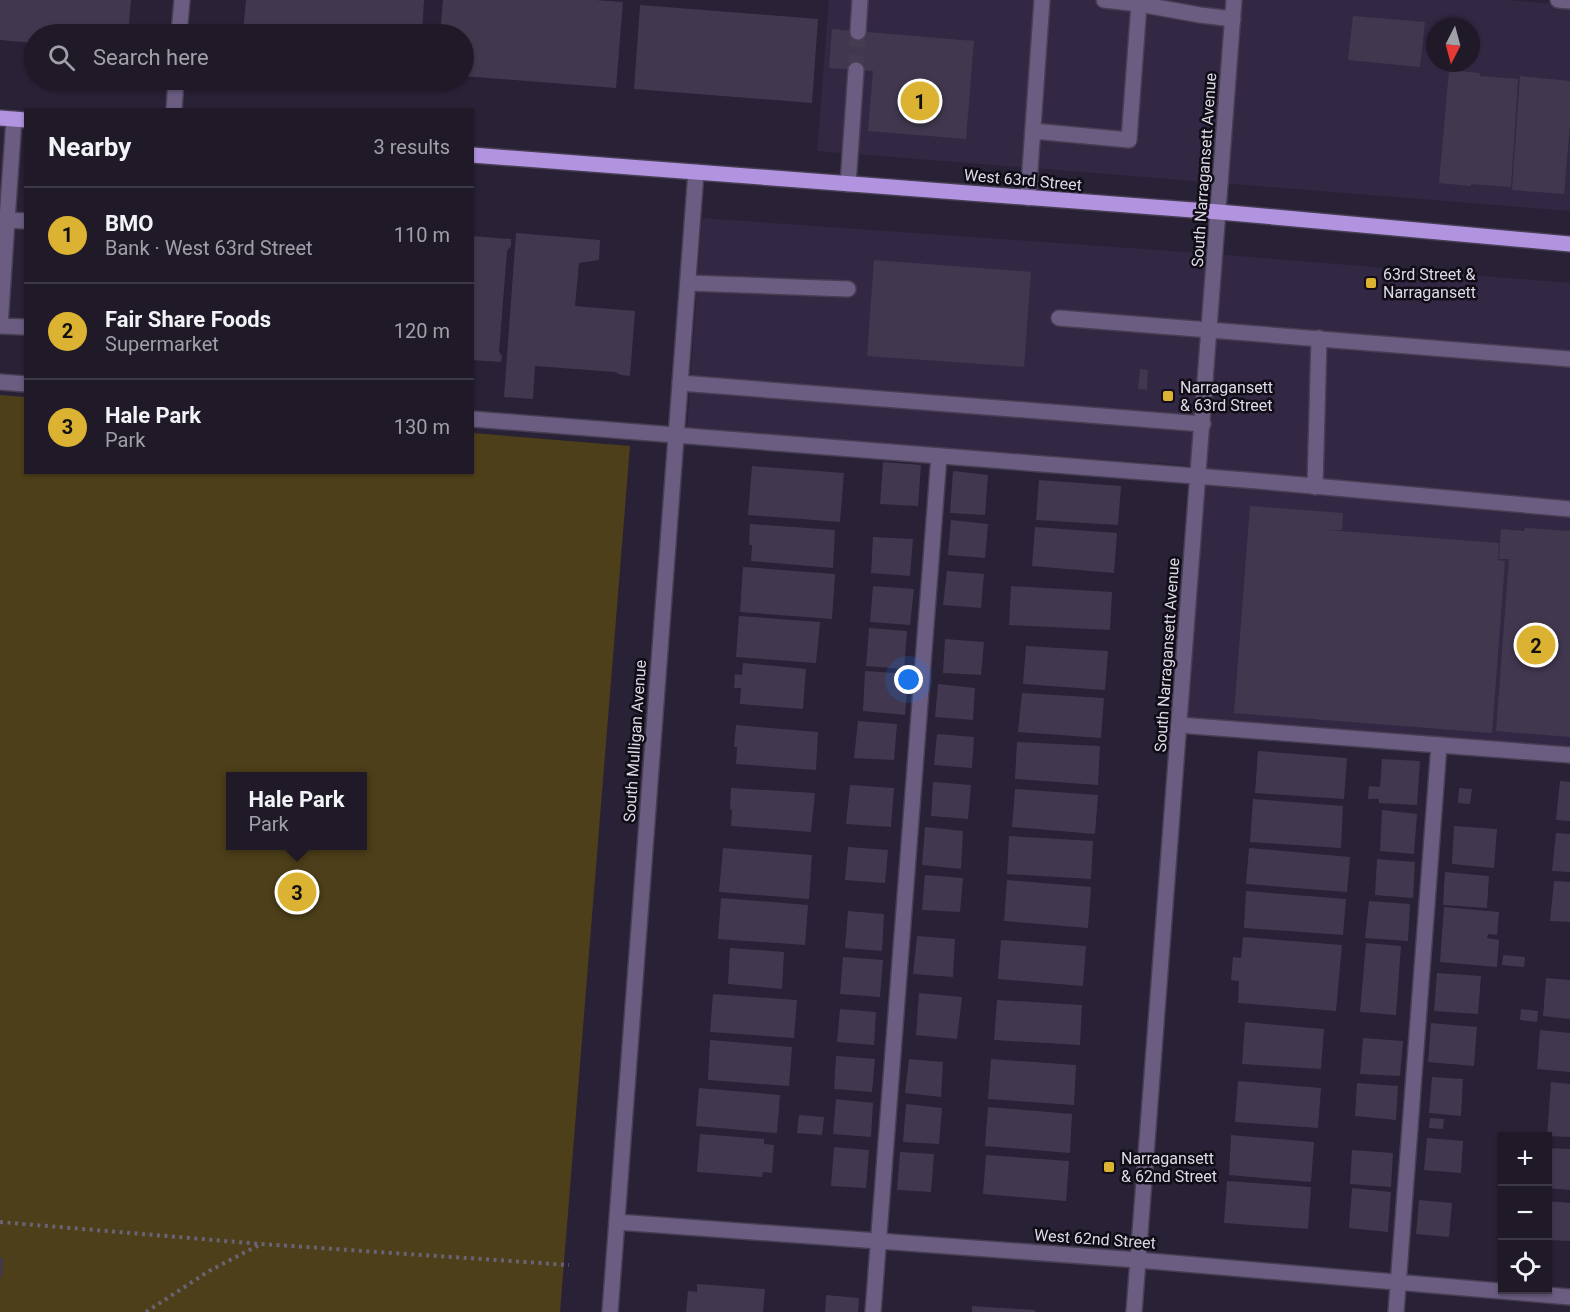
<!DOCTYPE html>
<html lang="en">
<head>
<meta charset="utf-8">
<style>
  :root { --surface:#1f1928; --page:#2c2634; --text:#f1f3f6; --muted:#a1a0a8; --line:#3c3845; --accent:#dcb233 }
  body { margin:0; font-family:Roboto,sans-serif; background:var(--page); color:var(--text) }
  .controls { position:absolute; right:18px; bottom:18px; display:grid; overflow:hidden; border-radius:0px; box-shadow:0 2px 4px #0004 }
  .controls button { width:54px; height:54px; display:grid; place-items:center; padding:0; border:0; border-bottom:2px solid var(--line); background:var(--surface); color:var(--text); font:30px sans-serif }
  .compass { position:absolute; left:1426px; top:18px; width:54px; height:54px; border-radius:50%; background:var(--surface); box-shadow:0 2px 4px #0004; rotate:186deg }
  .you { position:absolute; left:909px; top:680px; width:21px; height:21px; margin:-15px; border:4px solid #fff; border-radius:50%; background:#1a73e8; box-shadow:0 0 0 9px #1a73e833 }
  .badge { display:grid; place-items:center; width:39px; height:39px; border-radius:50%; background:var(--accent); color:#111; font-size:20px; font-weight:700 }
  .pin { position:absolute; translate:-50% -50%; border:3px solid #fff; box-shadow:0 2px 6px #0006 }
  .popup { position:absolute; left:226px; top:772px; width:141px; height:78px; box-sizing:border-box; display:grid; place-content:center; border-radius:0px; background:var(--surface); filter:drop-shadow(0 2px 4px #0005); font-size:20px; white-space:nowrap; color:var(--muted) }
  .popup b { font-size:22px; color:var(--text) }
  .popup::after { content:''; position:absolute; left:50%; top:100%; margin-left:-12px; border:12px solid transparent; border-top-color:var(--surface) }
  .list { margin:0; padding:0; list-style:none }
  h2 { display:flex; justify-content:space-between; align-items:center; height:78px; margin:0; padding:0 24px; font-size:26px }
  h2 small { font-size:20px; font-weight:400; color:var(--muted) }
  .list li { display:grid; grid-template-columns:39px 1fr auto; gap:18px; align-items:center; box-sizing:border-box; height:96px; padding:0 24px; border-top:2px solid var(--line) }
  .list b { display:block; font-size:22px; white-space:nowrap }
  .list p { margin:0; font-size:20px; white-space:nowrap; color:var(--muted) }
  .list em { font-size:20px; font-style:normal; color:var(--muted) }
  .icon { flex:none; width:33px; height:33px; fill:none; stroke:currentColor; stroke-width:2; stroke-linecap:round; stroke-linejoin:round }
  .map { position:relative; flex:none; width:1570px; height:1312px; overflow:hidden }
  .search { position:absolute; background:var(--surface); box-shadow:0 2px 4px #0004; left:24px; top:24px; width:450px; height:66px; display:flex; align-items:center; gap:15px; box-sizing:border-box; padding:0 21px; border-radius:33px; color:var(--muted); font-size:22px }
  .panel { position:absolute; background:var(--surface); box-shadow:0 2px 4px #0004; left:24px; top:108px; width:450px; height:366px; border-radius:0px }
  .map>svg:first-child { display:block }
  .built { fill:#332844; fill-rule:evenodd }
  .green { fill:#4d3f19; fill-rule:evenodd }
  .building { fill:#41384f }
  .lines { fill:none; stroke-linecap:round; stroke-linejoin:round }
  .minor-tunnel { stroke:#443d51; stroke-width:15; stroke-dasharray:15 8; stroke-linecap:butt }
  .minor-casing { stroke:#463e52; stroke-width:18 }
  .major-casing { stroke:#463e52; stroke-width:18 }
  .path { stroke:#6a6375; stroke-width:4; stroke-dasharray:3 4.5; stroke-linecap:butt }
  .minor { stroke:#6b5d82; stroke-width:15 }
  .major { stroke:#b193e0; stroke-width:15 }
  .poi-dot { fill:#dcb233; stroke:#100d16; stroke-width:2 }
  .labels { text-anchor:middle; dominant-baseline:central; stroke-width:5; stroke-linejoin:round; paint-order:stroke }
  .street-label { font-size:16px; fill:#ded9e7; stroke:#100d16 }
  .poi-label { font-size:16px; fill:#ded9e7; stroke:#100d16; text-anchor:start }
</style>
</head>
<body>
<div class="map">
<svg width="1570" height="1312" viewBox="0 0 1570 1312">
  <rect width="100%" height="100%" fill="#292136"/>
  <g class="built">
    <path d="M 829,0 L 1506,0 L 1570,5 L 1570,211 L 817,151 ZM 1435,27 L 1471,27 L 1471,63 L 1435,63 Z"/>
    <path d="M 702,218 L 1214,254 L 1570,283 L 1570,751 L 1180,720 L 1198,466 L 687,430 Z"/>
  </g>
  <path class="green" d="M 0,395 L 25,397 L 26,472 L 472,472 L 473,433 L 630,446 L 560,1312 L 0,1312 ZM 231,776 L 363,776 L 363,846 L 231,846 Z"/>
  <g class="building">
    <path d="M 0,0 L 131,0 L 128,34 L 34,34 L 34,43 L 0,40 Z"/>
    <path d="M 246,0 L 424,0 L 422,34 L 243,34 Z"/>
    <path d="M 443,0 L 595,0 L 623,2 L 616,88 L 464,76 L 464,34 L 440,34 Z"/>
    <path d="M 640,5 L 818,19 L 812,103 L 634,89 Z"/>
    <path d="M 1353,16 L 1425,22 L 1420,67 L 1348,60 Z"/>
    <path d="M 832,29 L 974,41 L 966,139 L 868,131 L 873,71 L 829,68 Z"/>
    <path d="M 1449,70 L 1480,73 L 1480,76 L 1518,79 L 1511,187 L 1471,184 L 1471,186 L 1439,183 Z"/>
    <path d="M 1520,76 L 1570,81 L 1570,124 L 1564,194 L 1512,190 Z"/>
    <path d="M 516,233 L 600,240 L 599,260 L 579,263 L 575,306 L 635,311 L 630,376 L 621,375 L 615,372 L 535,366 L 533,399 L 504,397 Z"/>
    <path d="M 472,236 L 511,239 L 511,246 L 507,251 L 499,352 L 502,356 L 501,362 L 472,360 Z"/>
    <path d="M 874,260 L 1031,272 L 1024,367 L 867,356 Z"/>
    <path d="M 1140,369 L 1148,370 L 1147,390 L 1138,389 Z"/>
    <path d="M 883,462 L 921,465 L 918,506 L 880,504 Z"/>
    <path d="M 752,466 L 844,473 L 840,522 L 748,515 Z"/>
    <path d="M 953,471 L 988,475 L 985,515 L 950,513 Z"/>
    <path d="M 1039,480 L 1121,486 L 1118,525 L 1036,520 Z"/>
    <path d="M 1250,506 L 1343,513 L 1342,530 L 1326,530 L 1499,543 L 1498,560 L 1505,561 L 1492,733 L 1234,713 Z"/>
    <path d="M 951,520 L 988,524 L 985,558 L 948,555 Z"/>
    <path d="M 750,524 L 835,530 L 833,568 L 751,561 L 752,545 L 749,545 Z"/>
    <path d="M 1035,527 L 1117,533 L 1114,573 L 1032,566 Z"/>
    <path d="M 1525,528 L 1570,531 L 1570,737 L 1496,731 L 1509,559 L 1499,559 L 1501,529 L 1524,531 Z"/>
    <path d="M 873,537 L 913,539 L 910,576 L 871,573 Z"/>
    <path d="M 743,567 L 835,574 L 832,619 L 740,612 Z"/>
    <path d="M 947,571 L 984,574 L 981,608 L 943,605 Z"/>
    <path d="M 873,586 L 914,589 L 910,625 L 870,622 Z"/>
    <path d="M 1011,586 L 1112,592 L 1110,630 L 1009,625 Z"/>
    <path d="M 739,616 L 820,622 L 816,663 L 736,657 Z"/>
    <path d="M 869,628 L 907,631 L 904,669 L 866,666 Z"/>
    <path d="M 945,639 L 984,642 L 981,675 L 943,673 Z"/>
    <path d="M 1026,646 L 1108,651 L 1105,690 L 1023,684 Z"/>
    <path d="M 743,663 L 806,669 L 803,709 L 740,704 L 741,688 L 734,688 L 735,674 L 742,675 Z"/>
    <path d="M 865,671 L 908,674 L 905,715 L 863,711 Z"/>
    <path d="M 938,684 L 975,688 L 973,720 L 935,717 Z"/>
    <path d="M 1022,693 L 1104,698 L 1101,738 L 1018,732 Z"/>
    <path d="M 858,721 L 897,724 L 894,760 L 854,758 Z"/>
    <path d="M 736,725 L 818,732 L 816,770 L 736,764 L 737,747 L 734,747 Z"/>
    <path d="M 937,734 L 974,737 L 972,768 L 934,765 Z"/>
    <path d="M 1017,742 L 1100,746 L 1098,785 L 1015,779 Z"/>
    <path d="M 1258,751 L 1347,758 L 1344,799 L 1255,793 Z"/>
    <path d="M 1382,759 L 1420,761 L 1417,805 L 1379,803 L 1379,799 L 1368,799 L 1369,786 L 1380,787 Z"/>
    <path d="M 1560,781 L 1570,782 L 1570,821 L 1556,820 Z"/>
    <path d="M 933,782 L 971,785 L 968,819 L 931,816 Z"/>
    <path d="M 850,785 L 894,788 L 891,827 L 846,824 Z"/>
    <path d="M 731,788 L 815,793 L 811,832 L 731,826 L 732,810 L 730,809 Z"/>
    <path d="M 1459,788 L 1472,789 L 1470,804 L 1458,803 Z"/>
    <path d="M 1015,789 L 1098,795 L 1095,834 L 1012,827 Z"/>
    <path d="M 1253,799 L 1343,806 L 1341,848 L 1250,842 Z"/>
    <path d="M 1382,810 L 1417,814 L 1414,854 L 1380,851 Z"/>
    <path d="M 1454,826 L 1497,829 L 1494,868 L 1452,864 Z"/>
    <path d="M 925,827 L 963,831 L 961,869 L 922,865 Z"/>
    <path d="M 1556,833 L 1570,834 L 1570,872 L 1552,871 Z"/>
    <path d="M 1009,836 L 1093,841 L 1091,879 L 1007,874 Z"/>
    <path d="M 848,847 L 888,850 L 885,883 L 845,880 Z"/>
    <path d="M 723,848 L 812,855 L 809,899 L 719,892 Z"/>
    <path d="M 1249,848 L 1350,857 L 1347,892 L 1246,884 Z"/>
    <path d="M 1377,859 L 1415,862 L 1413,898 L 1375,895 Z"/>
    <path d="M 1445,872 L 1489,876 L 1487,908 L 1443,905 Z"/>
    <path d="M 925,875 L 963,878 L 960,912 L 922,910 Z"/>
    <path d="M 1007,880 L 1091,887 L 1088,928 L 1004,921 Z"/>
    <path d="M 1554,881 L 1570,882 L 1570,922 L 1550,921 Z"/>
    <path d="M 1246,891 L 1346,899 L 1343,935 L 1244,928 Z"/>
    <path d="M 721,898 L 808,905 L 805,945 L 718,939 Z"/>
    <path d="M 1369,901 L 1410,904 L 1408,941 L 1365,938 Z"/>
    <path d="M 1444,907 L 1499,912 L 1497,935 L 1488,934 L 1487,938 L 1499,940 L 1497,967 L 1440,962 Z"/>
    <path d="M 848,911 L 884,914 L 882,951 L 845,948 Z"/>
    <path d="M 917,936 L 955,939 L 953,977 L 913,974 Z"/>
    <path d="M 1243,937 L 1342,945 L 1336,1011 L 1238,1003 L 1239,981 L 1231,980 L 1233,957 L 1241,958 Z"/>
    <path d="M 1001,940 L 1086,946 L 1083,986 L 998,979 Z"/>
    <path d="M 1366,943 L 1401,946 L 1396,1015 L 1360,1012 Z"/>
    <path d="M 730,948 L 784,952 L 782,989 L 728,984 Z"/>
    <path d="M 1503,955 L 1525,957 L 1524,967 L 1502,965 Z"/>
    <path d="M 843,957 L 883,960 L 880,997 L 840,994 Z"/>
    <path d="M 1437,973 L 1481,976 L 1478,1014 L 1434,1011 Z"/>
    <path d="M 1546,978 L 1570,980 L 1570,1019 L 1543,1016 Z"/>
    <path d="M 919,993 L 962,997 L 957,1039 L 916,1035 Z"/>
    <path d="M 713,994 L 797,1000 L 794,1038 L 710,1032 Z"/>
    <path d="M 997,1000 L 1082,1005 L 1080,1045 L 994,1040 Z"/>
    <path d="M 840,1009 L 876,1012 L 874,1045 L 837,1042 Z"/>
    <path d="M 1521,1009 L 1538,1011 L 1537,1022 L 1520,1020 Z"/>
    <path d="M 1245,1022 L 1324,1029 L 1321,1069 L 1242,1064 Z"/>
    <path d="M 1431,1023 L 1477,1027 L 1474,1066 L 1428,1062 Z"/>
    <path d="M 1540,1030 L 1570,1033 L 1570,1072 L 1537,1069 Z"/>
    <path d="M 1363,1038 L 1403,1041 L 1400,1076 L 1360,1074 Z"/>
    <path d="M 710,1040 L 792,1047 L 789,1086 L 708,1080 Z"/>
    <path d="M 836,1056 L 875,1059 L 872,1092 L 834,1089 Z"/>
    <path d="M 909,1059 L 943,1062 L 941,1097 L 905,1093 Z"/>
    <path d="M 991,1059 L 1076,1065 L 1074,1105 L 988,1099 Z"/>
    <path d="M 1432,1077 L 1463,1079 L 1461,1116 L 1429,1113 Z"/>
    <path d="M 1238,1081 L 1321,1088 L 1318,1128 L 1235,1122 Z"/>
    <path d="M 1551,1082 L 1570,1084 L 1570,1137 L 1547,1136 Z"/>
    <path d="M 1357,1083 L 1398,1086 L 1396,1120 L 1355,1116 Z"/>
    <path d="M 699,1088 L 780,1095 L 777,1133 L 696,1126 Z"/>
    <path d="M 836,1099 L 873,1103 L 871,1137 L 833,1134 Z"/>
    <path d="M 906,1104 L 942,1108 L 939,1144 L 903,1142 Z"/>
    <path d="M 988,1107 L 1072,1114 L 1070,1153 L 985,1146 Z"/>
    <path d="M 799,1115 L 824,1117 L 822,1135 L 797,1133 Z"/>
    <path d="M 1430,1118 L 1444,1119 L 1443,1129 L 1429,1128 Z"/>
    <path d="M 700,1134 L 764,1139 L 764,1144 L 774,1145 L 772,1173 L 763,1172 L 762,1177 L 697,1172 Z"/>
    <path d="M 1231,1135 L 1314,1142 L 1311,1182 L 1229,1175 Z"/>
    <path d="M 1427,1138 L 1463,1141 L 1461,1173 L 1424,1170 Z"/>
    <path d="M 834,1147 L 869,1150 L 866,1188 L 831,1186 Z"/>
    <path d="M 1548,1148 L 1570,1149 L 1570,1190 L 1548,1188 Z"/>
    <path d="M 1352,1150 L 1393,1153 L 1391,1187 L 1350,1184 Z"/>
    <path d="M 900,1152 L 934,1154 L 931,1192 L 897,1190 Z"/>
    <path d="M 986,1155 L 1069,1161 L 1066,1201 L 983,1194 Z"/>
    <path d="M 1227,1181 L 1311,1187 L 1308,1229 L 1224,1223 Z"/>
    <path d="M 1352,1188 L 1391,1192 L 1388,1232 L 1349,1228 Z"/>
    <path d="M 1419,1200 L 1452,1203 L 1449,1237 L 1416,1234 Z"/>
    <path d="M 1548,1201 L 1570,1203 L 1570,1241 L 1548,1240 Z"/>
    <path d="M 0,1258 L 3,1258 L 2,1277 L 0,1277 Z"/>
    <path d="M 697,1284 L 765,1289 L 763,1312 L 686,1312 L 688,1291 L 697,1292 Z"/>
    <path d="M 826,1295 L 859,1298 L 858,1312 L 825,1312 Z"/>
    <path d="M 972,1306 L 1035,1310 L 1035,1312 L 972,1312 Z"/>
  </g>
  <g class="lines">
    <path class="minor-tunnel" d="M 856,70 L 858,32"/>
    <g class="minor-casing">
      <g id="minor">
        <path d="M 1558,0 L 1570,1"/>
        <path d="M 1139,4 L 1200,15 L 1233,19"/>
        <path d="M 858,32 L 860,0"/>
        <path d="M 179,34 L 182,0"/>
        <path d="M 174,110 L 176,80"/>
        <path d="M 14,119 L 7,220 L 26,221"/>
        <path d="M 1033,131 L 1129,140 L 1139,4 L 1104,0"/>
        <path d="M 848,184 L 856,70"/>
        <path d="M 1028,198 L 1042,0"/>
        <path d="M 7,220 L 0,326 L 26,327"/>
        <path d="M 688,283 L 848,289"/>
        <path d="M 1059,318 L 1570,359"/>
        <path d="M 0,382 L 26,384"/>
        <path d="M 680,383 L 1203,424"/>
        <path d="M 472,419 L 1246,480 L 1570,509"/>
        <path d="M 1315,487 L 1319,338"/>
        <path d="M 1179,725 L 1570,755"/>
        <path d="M 617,1222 L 1138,1260 L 1570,1297"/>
        <path d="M 610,1312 L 696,172"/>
        <path d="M 873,1312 L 939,456"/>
        <path d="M 1134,1312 L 1234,0"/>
        <path d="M 1396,1312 L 1439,745"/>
      </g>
    </g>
    <g class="major-casing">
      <g id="major">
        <path d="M 0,118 L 26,120"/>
        <path d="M 472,155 L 1219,212 L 1570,244"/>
      </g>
    </g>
    <g class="path">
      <path d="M 0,1222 L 261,1244 L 569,1265"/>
      <path d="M 146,1312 L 209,1271 L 259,1245"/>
    </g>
    <use href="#minor" class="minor"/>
    <use href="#major" class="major"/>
  </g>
  <g class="poi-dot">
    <rect x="1365" y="277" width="12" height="12" rx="3"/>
    <rect x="1162" y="390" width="12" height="12" rx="3"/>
    <rect x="1103" y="1161" width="12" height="12" rx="3"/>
  </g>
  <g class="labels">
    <g class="street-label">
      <text transform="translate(1204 170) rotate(-86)">South Narragansett Avenue</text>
      <text transform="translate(1023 180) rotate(5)">West 63rd Street</text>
      <text transform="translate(1167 655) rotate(-86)">South Narragansett Avenue</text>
      <text transform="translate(635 741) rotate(-86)">South Mulligan Avenue</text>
      <text transform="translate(1095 1239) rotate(4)">West 62nd Street</text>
    </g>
    <g class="poi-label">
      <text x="1383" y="274">63rd Street &amp;<tspan x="1383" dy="18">Narragansett</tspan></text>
      <text x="1180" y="387">Narragansett<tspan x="1180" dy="18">&amp; 63rd Street</tspan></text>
      <text x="1121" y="1158">Narragansett<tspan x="1121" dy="18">&amp; 62nd Street</tspan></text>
    </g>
  </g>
</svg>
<div class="controls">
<button>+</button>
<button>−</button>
<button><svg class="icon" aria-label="locate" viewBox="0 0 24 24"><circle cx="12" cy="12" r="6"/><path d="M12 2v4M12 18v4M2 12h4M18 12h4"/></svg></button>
</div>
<svg class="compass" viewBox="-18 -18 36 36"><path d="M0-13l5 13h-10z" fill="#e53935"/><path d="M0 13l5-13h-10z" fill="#a1a0a8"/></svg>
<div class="you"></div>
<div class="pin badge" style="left:920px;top:101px">1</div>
<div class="pin badge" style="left:1536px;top:645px">2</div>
<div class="pin badge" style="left:297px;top:892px">3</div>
<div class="popup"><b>Hale Park</b>Park</div>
<div class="search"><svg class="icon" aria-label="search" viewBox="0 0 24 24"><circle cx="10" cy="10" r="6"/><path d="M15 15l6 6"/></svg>Search here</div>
<section class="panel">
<h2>Nearby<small>3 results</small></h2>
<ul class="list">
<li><span class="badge">1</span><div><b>BMO</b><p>Bank · West 63rd Street</p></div><em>110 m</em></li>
<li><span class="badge">2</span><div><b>Fair Share Foods</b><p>Supermarket</p></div><em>120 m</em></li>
<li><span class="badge">3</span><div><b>Hale Park</b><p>Park</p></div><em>130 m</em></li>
</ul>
</section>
</div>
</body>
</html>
